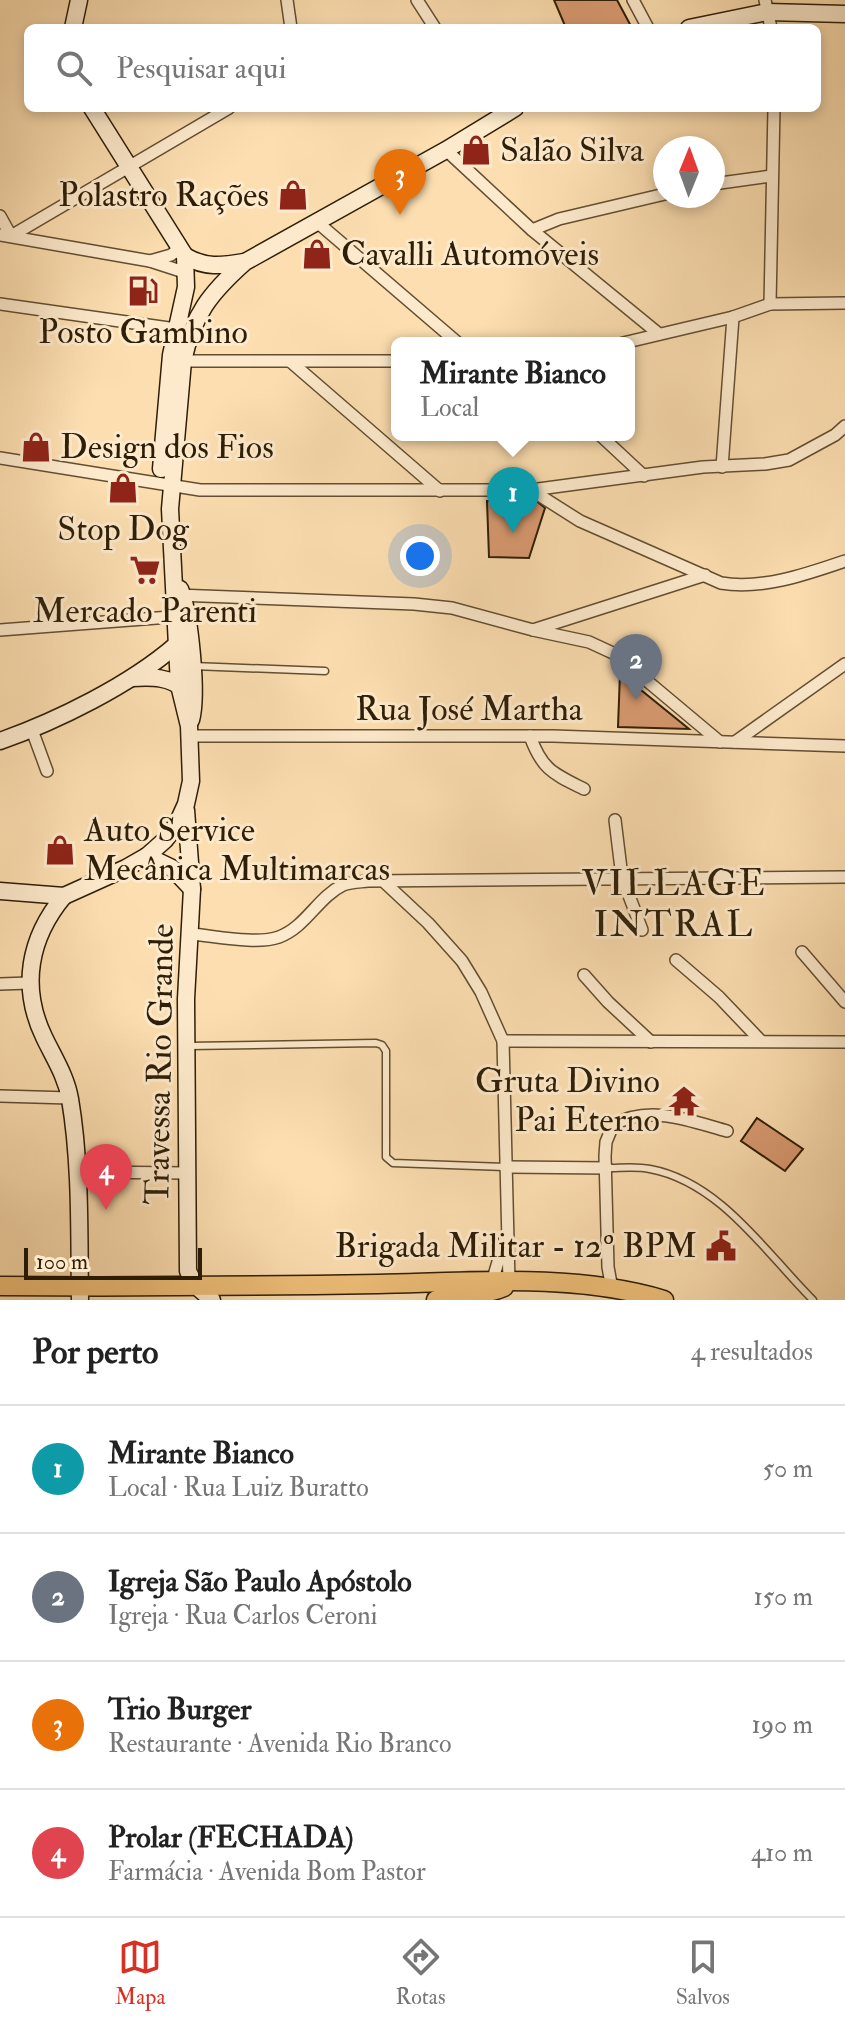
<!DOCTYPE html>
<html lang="pt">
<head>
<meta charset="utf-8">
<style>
  :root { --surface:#fff; --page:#f6f6f6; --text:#222; --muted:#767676; --line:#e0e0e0; --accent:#d93025 }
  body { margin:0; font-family:"IM FELL Double Pica",serif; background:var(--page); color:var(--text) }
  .compass { position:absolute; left:653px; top:136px; width:72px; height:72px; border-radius:50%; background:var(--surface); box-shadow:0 4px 12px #0003; rotate:1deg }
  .scale { position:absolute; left:24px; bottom:20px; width:178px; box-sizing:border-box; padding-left:8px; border:4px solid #2e1e07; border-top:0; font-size:22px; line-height:28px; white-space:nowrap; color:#2e1e07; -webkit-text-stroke:6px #fdeacc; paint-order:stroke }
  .you { position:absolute; left:420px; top:556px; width:28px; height:28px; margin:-20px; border:6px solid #fff; border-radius:50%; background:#1a73e8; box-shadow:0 0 0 12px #1a73e833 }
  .badge { display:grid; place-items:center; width:52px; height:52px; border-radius:50%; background:var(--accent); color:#fff; font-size:26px; font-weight:700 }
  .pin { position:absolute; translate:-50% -66px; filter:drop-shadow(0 2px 4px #0008) }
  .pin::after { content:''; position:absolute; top:42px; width:28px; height:24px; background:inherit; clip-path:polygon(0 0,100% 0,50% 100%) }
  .popup { position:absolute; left:391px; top:337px; width:244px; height:104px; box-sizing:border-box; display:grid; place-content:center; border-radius:12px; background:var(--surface); filter:drop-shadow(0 2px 6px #0005); font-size:26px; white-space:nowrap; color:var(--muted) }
  .popup b { font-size:30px; color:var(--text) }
  .popup::after { content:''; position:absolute; left:50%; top:100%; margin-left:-16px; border:16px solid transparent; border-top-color:var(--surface) }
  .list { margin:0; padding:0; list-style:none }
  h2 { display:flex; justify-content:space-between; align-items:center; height:104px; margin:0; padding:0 32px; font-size:34px }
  h2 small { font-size:26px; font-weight:400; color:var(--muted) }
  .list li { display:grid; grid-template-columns:52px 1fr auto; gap:24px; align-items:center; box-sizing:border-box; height:128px; padding:0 32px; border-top:2px solid var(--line) }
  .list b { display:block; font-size:30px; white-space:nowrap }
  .list p { margin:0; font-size:26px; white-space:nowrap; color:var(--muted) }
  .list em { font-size:26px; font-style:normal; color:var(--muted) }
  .icon { flex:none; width:44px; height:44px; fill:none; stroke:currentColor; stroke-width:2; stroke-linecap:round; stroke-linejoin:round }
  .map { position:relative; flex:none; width:845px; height:1300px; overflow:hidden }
  .search { position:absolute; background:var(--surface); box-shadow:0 4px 12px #0003; left:24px; right:24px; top:24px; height:88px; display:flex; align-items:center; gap:20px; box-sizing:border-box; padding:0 28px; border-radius:12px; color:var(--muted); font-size:30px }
  .sheet { height:616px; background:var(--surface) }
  nav { display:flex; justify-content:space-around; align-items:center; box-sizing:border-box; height:112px; border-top:2px solid var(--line); background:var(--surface); font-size:22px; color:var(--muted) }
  nav a { display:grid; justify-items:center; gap:4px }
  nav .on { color:var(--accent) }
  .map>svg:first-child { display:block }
  .building { fill:#da9b72; stroke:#2e1e07; stroke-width:2 }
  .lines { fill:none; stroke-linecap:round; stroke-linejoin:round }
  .service-casing { stroke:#624e31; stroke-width:9 }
  .minor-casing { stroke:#624e31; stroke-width:14 }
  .secondary-casing { stroke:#2e1e07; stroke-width:19 }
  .trunk-casing { stroke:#2e1e07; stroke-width:21 }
  .service { stroke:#fdeacc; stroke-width:6 }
  .minor { stroke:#fdeacc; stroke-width:11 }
  .secondary { stroke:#fdeacc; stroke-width:16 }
  .trunk { stroke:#eebf78; stroke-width:18 }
  .labels { text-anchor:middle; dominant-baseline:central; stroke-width:6; stroke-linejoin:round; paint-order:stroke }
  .poi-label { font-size:34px; fill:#2e1e07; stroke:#fdeacc; text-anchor:start }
  .street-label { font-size:34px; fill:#2e1e07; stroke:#fdeacc }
  .neighbourhood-label { font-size:36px; letter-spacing:2px; fill:#2e1e07; stroke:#fdeacc }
</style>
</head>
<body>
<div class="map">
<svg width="845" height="1300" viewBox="0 0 845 1300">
  <rect width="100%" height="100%" fill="#fcdeb0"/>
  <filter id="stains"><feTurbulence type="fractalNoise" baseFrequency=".0025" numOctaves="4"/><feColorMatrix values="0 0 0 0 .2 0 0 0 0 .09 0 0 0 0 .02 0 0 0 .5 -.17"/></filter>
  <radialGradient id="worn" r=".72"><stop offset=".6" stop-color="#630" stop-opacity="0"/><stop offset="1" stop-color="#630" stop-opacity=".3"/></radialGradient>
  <g class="building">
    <path d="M 554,0 L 617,0 L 632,28 L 566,28 Z"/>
    <path d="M 534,499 L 545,508 L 529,558 L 489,557 L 487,501 Z"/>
    <path d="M 620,673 L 689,729 L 618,727 Z"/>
    <path d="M 757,1118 L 803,1149 L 785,1171 L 741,1141 Z"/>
  </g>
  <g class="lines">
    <g class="service-casing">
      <g id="service">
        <path d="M 193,666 L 325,671"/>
        <path d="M 188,1046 L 376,1043 L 382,1045 L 386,1051 L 386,1157 L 393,1163 L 505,1167"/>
        <path d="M 607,1168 C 621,1168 636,1166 650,1169 C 720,1182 766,1253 813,1300"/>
      </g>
    </g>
    <g class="minor-casing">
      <g id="minor">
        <path d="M 287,0 L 291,28"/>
        <path d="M 417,0 L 435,28"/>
        <path d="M 633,0 L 648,28"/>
        <path d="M 765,0 L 771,28"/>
        <path d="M 446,150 L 532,230 L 659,334"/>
        <path d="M 713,184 L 771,176"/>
        <path d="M 0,216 L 11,236 L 229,108"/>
        <path d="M 317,222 L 458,343"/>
        <path d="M 532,230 L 559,219 L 665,194"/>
        <path d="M 0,235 L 150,261 L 187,273"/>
        <path d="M 150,261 L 171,255 L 181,247"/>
        <path d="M 0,304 L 176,329"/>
        <path d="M 770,304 L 774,108"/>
        <path d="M 623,343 L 733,317 L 770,304 L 845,303"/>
        <path d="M 183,361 L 397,361"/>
        <path d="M 291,362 L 440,491"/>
        <path d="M 600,435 L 644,476"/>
        <path d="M 0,458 L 200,490 L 531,490 L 703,467 L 765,464 L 789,460 L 835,435 L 845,426"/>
        <path d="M 722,467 L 733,317"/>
        <path d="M 531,490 L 580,521 L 721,583 C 762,590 807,574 845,561"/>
        <path d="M 177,595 L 414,604 L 452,608 L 533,630 L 705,575"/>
        <path d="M 0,630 L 183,616"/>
        <path d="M 533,630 L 589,642 L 615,654 L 720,742"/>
        <path d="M 32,730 L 47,771"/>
        <path d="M 189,736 L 553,736 L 845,746"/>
        <path d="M 530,736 C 542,770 554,774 584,789"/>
        <path d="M 735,742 L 845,664"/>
        <path d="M 615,820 L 622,877 L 642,930"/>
        <path d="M 382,880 L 428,923 L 462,961 L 481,992 L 503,1041 L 509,1282"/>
        <path d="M 191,934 C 215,936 257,945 279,937 C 306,927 318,897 343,885 C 351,882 360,882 368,881 L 845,877"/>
        <path d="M 802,952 L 845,1002"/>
        <path d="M 676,960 L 719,997 L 760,1040"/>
        <path d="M 584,975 L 608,1002 L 651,1042"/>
        <path d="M 0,984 L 29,983"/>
        <path d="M 503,1041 L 845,1042"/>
        <path d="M 0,1096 L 70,1098"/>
        <path d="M 505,1167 L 607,1168"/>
        <path d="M 76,1172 L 188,1173"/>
        <path d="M 492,1282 L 506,1235"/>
        <path d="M 612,1289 L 608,1267 L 605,1156 L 606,1142 L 613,1125 C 649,1104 691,1121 727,1131"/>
      </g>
    </g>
    <g class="secondary-casing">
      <g id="secondary">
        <path d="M 73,28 L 79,0"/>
        <path d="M 689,28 L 767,12 L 845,14"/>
        <path d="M 92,108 L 185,256 L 186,287 L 171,355 L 161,469"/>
        <path d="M 185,256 C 205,268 221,266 244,262"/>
        <path d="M 180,589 C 190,614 198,694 191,720"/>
        <path d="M 132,678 C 151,677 171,676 185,691"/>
        <path d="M 0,741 C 57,721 130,685 176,645"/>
        <path d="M 186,810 L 192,889 L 186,999 L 188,1271 L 195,1285 L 212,1300"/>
        <path d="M 147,856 L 172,868 L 192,889"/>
        <path d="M 0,891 L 64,896 L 126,868 L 147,856 L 165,840 L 177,824 L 186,804 L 191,781 L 189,726 L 179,685 L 170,509 L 183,361 C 193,315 210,293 245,262 L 446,150 L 515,108"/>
        <path d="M 64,896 C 29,938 20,987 44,1037 C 54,1058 66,1076 70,1099 C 81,1164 79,1234 80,1300"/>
      </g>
    </g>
    <g class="trunk-casing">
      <g id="trunk">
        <path d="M 0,1286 C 126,1287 252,1286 378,1284 C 470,1282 575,1273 664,1300"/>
        <path d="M 436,1300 C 457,1291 482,1297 504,1287"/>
      </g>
    </g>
    <use href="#service" class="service"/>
    <use href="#minor" class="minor"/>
    <use href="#secondary" class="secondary"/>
    <use href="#trunk" class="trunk"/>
  </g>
  <defs>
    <g id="shop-bare" transform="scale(2.4)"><path d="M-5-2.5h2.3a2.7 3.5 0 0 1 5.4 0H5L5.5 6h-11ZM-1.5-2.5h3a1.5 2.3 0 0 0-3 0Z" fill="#8f2418" stroke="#fdeacc" stroke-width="2.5" paint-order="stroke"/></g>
    <g id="fuel-bare" transform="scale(2.4)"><path d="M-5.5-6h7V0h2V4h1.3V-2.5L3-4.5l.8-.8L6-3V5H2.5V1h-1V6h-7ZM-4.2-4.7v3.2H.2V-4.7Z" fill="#8f2418" stroke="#fdeacc" stroke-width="2.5" paint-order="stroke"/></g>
    <g id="supermarket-bare" transform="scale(2.4)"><path d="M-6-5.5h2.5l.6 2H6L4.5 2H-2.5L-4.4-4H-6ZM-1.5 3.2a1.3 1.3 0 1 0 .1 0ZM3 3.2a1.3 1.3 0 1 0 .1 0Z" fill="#8f2418" stroke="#fdeacc" stroke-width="2.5" paint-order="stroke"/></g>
    <g id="temple-bare" transform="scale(2.4)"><path d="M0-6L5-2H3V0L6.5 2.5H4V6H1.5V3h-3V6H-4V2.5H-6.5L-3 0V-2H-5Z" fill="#8f2418" stroke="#fdeacc" stroke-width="2.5" paint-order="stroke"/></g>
    <g id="civic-bare" transform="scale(2.4)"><path d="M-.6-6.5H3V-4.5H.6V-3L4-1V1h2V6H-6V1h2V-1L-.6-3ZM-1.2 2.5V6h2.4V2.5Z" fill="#8f2418" stroke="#fdeacc" stroke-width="2.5" paint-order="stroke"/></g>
  </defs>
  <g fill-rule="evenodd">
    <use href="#shop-bare" x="476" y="150"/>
    <use href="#shop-bare" x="293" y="195"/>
    <use href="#shop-bare" x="317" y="254"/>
    <use href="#fuel-bare" x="143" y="291"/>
    <use href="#shop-bare" x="36" y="447"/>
    <use href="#shop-bare" x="123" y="488"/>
    <use href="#supermarket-bare" x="145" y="570"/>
    <use href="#shop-bare" x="60" y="850"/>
    <use href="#temple-bare" x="684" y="1101"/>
    <use href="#civic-bare" x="721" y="1246"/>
  </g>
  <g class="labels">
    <g class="poi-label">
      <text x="500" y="150">Salão Silva</text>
      <text x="269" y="195" text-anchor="end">Polastro Rações</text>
      <text x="341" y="254">Cavalli Automóveis</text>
      <text x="143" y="332" text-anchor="middle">Posto Gambino</text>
      <text x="60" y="447">Design dos Fios</text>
      <text x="123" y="529" text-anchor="middle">Stop Dog</text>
      <text x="145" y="611" text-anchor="middle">Mercado Parenti</text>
      <text x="84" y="830">Auto Service<tspan x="84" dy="39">Mecânica Multimarcas</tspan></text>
      <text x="660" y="1081" text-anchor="end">Gruta Divino<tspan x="660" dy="39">Pai Eterno</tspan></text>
      <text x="697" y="1246" text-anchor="end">Brigada Militar - 12º BPM</text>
    </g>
    <g class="street-label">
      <text x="469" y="709">Rua José Martha</text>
      <text transform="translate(160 1064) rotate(-89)">Travessa Rio Grande</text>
    </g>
    <g class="neighbourhood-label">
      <text x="674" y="883">VILLAGE<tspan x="674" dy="41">INTRAL</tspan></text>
    </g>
  </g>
  <rect width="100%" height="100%" filter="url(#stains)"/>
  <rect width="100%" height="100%" fill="url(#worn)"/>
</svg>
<svg class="compass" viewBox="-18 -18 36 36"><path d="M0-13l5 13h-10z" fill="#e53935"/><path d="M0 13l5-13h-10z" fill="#767676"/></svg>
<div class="scale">100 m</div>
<div class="you"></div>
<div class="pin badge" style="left:513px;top:533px;background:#0f9aa8">1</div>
<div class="popup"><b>Mirante Bianco</b>Local</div>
<div class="pin badge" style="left:636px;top:700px;background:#6b7280">2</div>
<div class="pin badge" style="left:400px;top:215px;background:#e8710a">3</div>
<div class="pin badge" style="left:106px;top:1210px;background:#e0444e">4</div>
<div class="search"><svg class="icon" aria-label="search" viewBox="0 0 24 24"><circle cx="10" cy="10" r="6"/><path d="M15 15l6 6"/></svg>Pesquisar aqui</div>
</div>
<section class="sheet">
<h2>Por perto<small>4 resultados</small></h2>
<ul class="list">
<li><span class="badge" style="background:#0f9aa8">1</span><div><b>Mirante Bianco</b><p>Local · Rua Luiz Buratto</p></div><em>50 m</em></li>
<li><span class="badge" style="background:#6b7280">2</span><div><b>Igreja São Paulo Apóstolo</b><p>Igreja · Rua Carlos Ceroni</p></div><em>150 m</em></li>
<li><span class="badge" style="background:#e8710a">3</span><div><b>Trio Burger</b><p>Restaurante · Avenida Rio Branco</p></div><em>190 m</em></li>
<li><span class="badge" style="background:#e0444e">4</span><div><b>Prolar (FECHADA)</b><p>Farmácia · Avenida Bom Pastor</p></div><em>410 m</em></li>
</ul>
</section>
<nav>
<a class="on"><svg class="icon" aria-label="map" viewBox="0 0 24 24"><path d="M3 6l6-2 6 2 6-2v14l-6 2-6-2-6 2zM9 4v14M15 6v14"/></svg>Mapa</a>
<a><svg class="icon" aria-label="directions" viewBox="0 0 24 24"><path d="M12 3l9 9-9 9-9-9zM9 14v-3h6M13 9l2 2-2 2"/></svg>Rotas</a>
<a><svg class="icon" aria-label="saved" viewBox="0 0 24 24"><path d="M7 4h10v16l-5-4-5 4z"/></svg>Salvos</a>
</nav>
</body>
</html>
